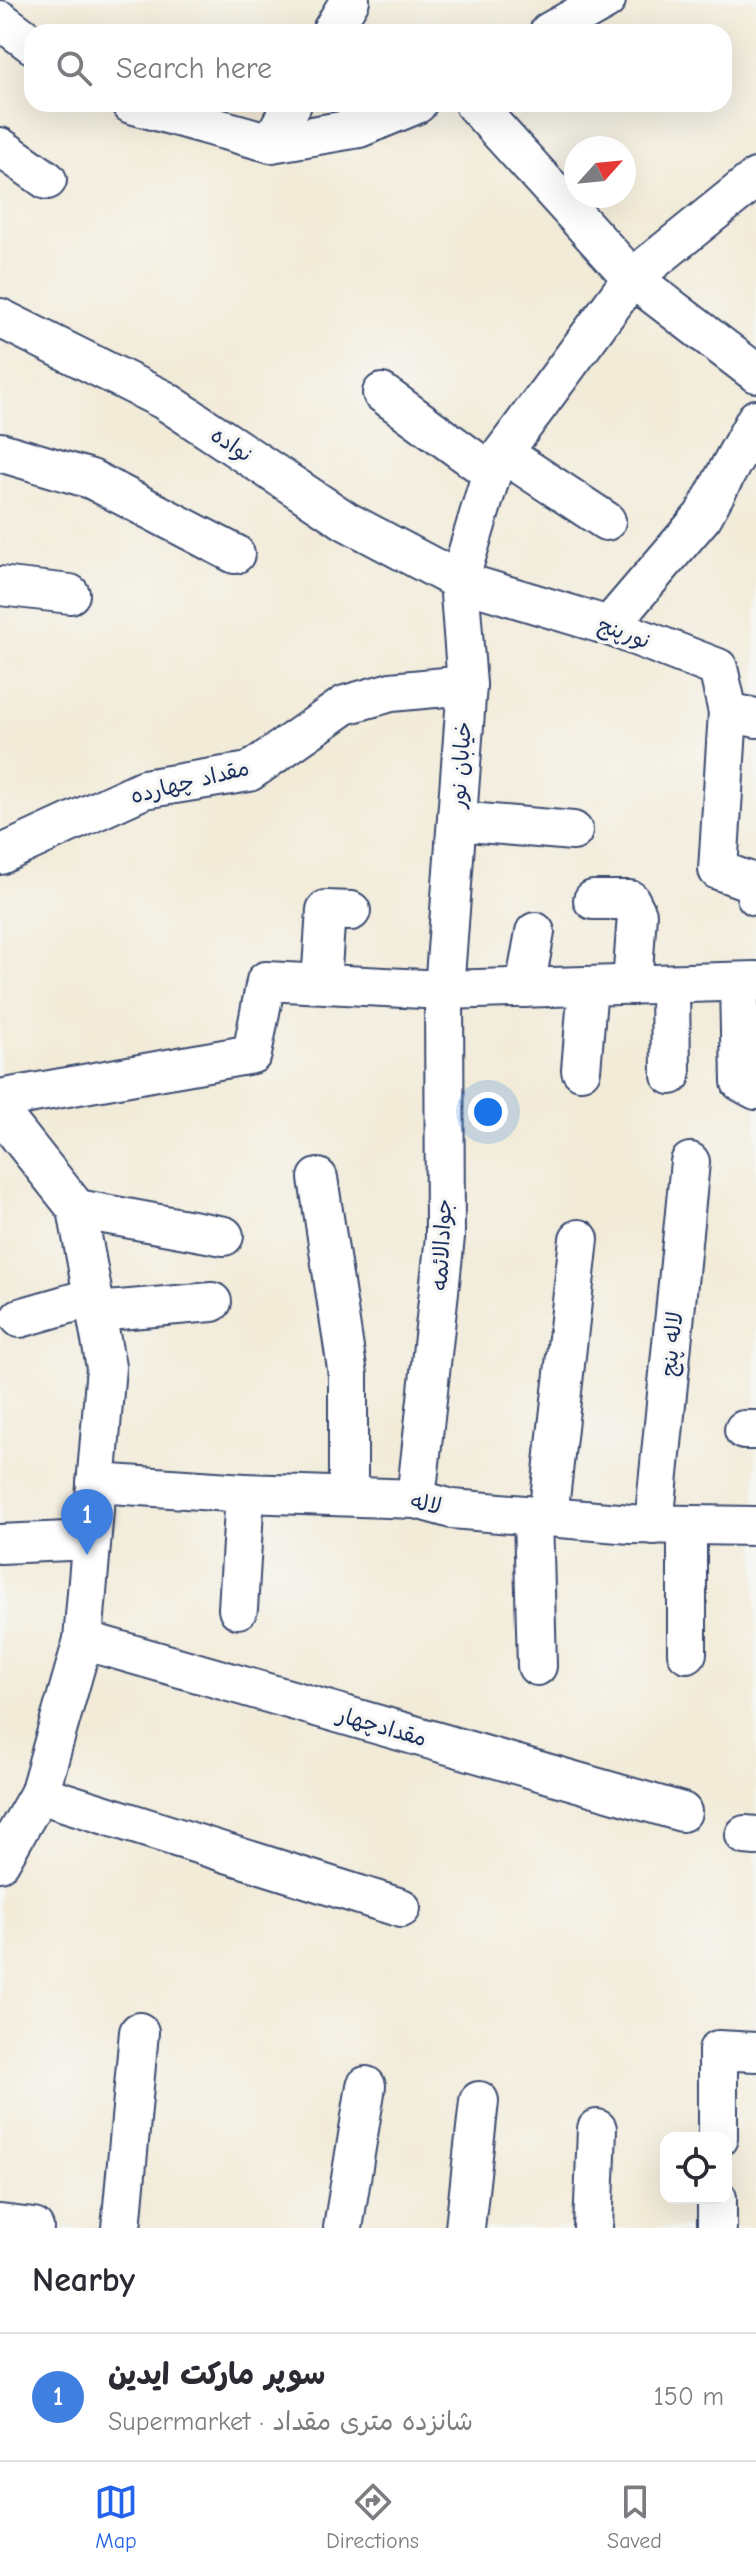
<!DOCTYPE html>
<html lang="en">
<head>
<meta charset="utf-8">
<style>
  :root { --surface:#fff; --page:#f7f7f7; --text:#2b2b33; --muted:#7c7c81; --line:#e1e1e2; --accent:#2563eb }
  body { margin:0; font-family:"Comic Neue","Playpen Sans Arabic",sans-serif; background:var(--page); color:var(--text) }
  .controls { position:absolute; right:24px; bottom:24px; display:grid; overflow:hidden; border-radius:16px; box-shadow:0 8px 32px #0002 }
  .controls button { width:72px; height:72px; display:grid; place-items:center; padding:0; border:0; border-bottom:2px solid var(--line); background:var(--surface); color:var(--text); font:40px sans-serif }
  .compass { position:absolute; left:564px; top:136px; width:72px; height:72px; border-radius:50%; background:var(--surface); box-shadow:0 8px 32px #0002; rotate:63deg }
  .you { position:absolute; left:488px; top:1112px; width:28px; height:28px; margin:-20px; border:6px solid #fff; border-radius:50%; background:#1a73e8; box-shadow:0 0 0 12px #1a73e833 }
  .badge { display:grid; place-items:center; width:52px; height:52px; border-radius:50%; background:var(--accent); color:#fff; font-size:26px; font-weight:700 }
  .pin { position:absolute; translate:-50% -66px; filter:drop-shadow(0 2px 4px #0008) }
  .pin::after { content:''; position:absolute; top:42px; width:28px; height:24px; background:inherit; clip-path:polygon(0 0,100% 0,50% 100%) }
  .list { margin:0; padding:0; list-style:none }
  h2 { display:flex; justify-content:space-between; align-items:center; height:104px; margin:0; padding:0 32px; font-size:34px }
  h2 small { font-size:26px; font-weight:400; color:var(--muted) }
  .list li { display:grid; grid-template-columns:52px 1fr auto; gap:24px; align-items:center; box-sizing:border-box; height:128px; padding:0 32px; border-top:2px solid var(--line) }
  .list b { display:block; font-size:30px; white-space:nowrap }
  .list p { margin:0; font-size:26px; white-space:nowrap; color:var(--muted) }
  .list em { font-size:26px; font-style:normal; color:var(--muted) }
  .icon { flex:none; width:44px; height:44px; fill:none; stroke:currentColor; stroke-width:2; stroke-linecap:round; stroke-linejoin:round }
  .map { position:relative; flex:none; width:756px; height:2228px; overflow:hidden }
  .search { position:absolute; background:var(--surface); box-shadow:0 8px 32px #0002; left:24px; right:24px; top:24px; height:88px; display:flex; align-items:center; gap:20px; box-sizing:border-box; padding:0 28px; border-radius:24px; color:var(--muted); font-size:30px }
  .sheet { height:232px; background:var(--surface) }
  nav { display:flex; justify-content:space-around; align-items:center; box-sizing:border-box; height:112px; border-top:2px solid var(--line); background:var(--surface); font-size:22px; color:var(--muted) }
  nav a { display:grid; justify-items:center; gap:4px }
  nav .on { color:var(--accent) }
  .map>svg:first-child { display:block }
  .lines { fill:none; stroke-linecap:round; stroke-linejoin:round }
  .minor-casing { stroke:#3b4b70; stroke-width:42 }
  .minor { stroke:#fff; stroke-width:38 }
  .labels { text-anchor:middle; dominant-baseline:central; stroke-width:7; stroke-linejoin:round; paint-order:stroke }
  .street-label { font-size:22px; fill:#1b2f5e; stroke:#f6f6f2 }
</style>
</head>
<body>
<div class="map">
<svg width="756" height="2228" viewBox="0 0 756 2228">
  <rect width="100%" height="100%" fill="#f6f6f2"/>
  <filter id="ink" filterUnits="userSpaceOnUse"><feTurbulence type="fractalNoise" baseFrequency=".0125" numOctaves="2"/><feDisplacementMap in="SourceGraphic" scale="16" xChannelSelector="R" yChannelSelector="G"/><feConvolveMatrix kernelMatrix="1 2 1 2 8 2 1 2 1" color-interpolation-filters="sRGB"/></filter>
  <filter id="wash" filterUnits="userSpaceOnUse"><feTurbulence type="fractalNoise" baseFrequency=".006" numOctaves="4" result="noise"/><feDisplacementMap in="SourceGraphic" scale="32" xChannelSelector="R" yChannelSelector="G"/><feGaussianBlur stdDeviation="1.8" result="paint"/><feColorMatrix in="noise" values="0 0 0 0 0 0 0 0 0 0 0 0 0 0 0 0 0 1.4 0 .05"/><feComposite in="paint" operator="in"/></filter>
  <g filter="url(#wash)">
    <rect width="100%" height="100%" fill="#f2ebd8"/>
  </g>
  <g filter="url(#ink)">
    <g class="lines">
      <g class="minor-casing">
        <g id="minor">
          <path d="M 0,20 L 32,44"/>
          <path d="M 331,32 L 350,0"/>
          <path d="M 549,32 L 606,0"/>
          <path d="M 131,104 L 271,143 L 359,128 L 417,104"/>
          <path d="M 474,104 L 632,278 L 756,373"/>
          <path d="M 271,143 L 292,104"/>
          <path d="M 0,147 L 47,180"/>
          <path d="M 756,178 L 632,278 L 494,465 L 459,581 L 467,685 L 444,990 L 756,981"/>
          <path d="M 0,318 L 164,400 L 346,521 L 459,581 L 609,626 L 718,668 L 728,712 L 756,718"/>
          <path d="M 382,393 L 492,473"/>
          <path d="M 0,452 L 91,479 L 235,554"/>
          <path d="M 503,453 L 606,521"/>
          <path d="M 0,586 L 70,594"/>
          <path d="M 609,626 L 703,516 L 756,419"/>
          <path d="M 728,712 L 718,870 L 754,883 L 756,896"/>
          <path d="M 457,821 L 573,831"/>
          <path d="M 0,855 L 144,789 L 249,772 L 345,705 L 391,692 L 467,685"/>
          <path d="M 593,900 L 630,900 L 637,914 L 632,985"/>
          <path d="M 739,982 L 741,1082 L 756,1090"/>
          <path d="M 321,983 L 326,910 L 351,911"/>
          <path d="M 670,984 L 671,1075"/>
          <path d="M 525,988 L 535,932"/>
          <path d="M 581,1070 L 588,986"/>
          <path d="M 0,1099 L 252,1054 L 266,981 L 444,990 L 445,1237 L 416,1499"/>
          <path d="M 0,1112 L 77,1209 L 106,1367 L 83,1640 L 39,1794 L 0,1862"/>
          <path d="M 318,1178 L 348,1375 L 348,1495"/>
          <path d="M 77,1209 L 224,1236"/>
          <path d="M 96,1312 L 212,1302"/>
          <path d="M 20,1318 L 93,1297"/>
          <path d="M 744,1430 L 756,1430"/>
          <path d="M 96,1483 L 245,1493 L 416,1499 L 452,1509 L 631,1524 L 756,1526"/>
          <path d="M 533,1516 L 537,1666"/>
          <path d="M 548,1517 L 579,1239"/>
          <path d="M 654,1525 L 690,1162"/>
          <path d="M 687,1525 L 687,1653"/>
          <path d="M 0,1544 L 91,1540"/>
          <path d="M 238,1609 L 245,1493"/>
          <path d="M 83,1640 L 682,1812"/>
          <path d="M 39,1794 L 401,1908"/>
          <path d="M 745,1835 L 756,1836"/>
          <path d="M 718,2138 L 718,2050 L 756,2052"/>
          <path d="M 0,2224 L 34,2228"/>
          <path d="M 121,2228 L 139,2032"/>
          <path d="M 343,2228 L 366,2086"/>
          <path d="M 465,2228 L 479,2101"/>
          <path d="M 593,2228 L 597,2129"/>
          <path d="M 717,2228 L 717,2198"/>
        </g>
      </g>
      <use href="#minor" class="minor"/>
    </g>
  </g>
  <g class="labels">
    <g class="street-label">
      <text transform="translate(232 445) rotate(33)">نواده</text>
      <text transform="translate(624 633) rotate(20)">نورپنج</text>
      <text transform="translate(461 765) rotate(-86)">خیابان نور</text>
      <text transform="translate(190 782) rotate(-14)">مقداد چهارده</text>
      <text transform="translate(442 1245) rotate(-87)">جوادالائمه</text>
      <text transform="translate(672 1344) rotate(-84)">لاله پنج</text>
      <text transform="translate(426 1504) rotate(12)">لاله</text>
      <text transform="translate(382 1727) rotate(16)">مقدادچهار</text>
    </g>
  </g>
</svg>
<div class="controls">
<button><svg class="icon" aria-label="locate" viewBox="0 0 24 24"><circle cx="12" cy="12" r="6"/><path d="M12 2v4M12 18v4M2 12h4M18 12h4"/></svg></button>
</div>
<svg class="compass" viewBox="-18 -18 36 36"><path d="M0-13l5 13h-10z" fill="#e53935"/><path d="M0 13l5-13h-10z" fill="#7c7c81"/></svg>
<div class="you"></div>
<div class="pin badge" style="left:87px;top:1555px;background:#3f7fe0">1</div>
<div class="search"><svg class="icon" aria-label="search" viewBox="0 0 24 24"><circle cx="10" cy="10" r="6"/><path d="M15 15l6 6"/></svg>Search here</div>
</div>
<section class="sheet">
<h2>Nearby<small></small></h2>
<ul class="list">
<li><span class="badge" style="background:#3f7fe0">1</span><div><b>سوپر مارکت ایدین</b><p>Supermarket · شانزده متری مقداد</p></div><em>150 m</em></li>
</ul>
</section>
<nav>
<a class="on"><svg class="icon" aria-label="map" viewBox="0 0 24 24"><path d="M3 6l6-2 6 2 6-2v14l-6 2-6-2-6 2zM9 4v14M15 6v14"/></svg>Map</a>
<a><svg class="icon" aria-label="directions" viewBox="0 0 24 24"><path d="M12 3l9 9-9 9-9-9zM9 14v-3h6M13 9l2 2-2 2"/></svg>Directions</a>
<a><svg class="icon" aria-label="saved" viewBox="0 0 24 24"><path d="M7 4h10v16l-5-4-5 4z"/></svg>Saved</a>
</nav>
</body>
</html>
